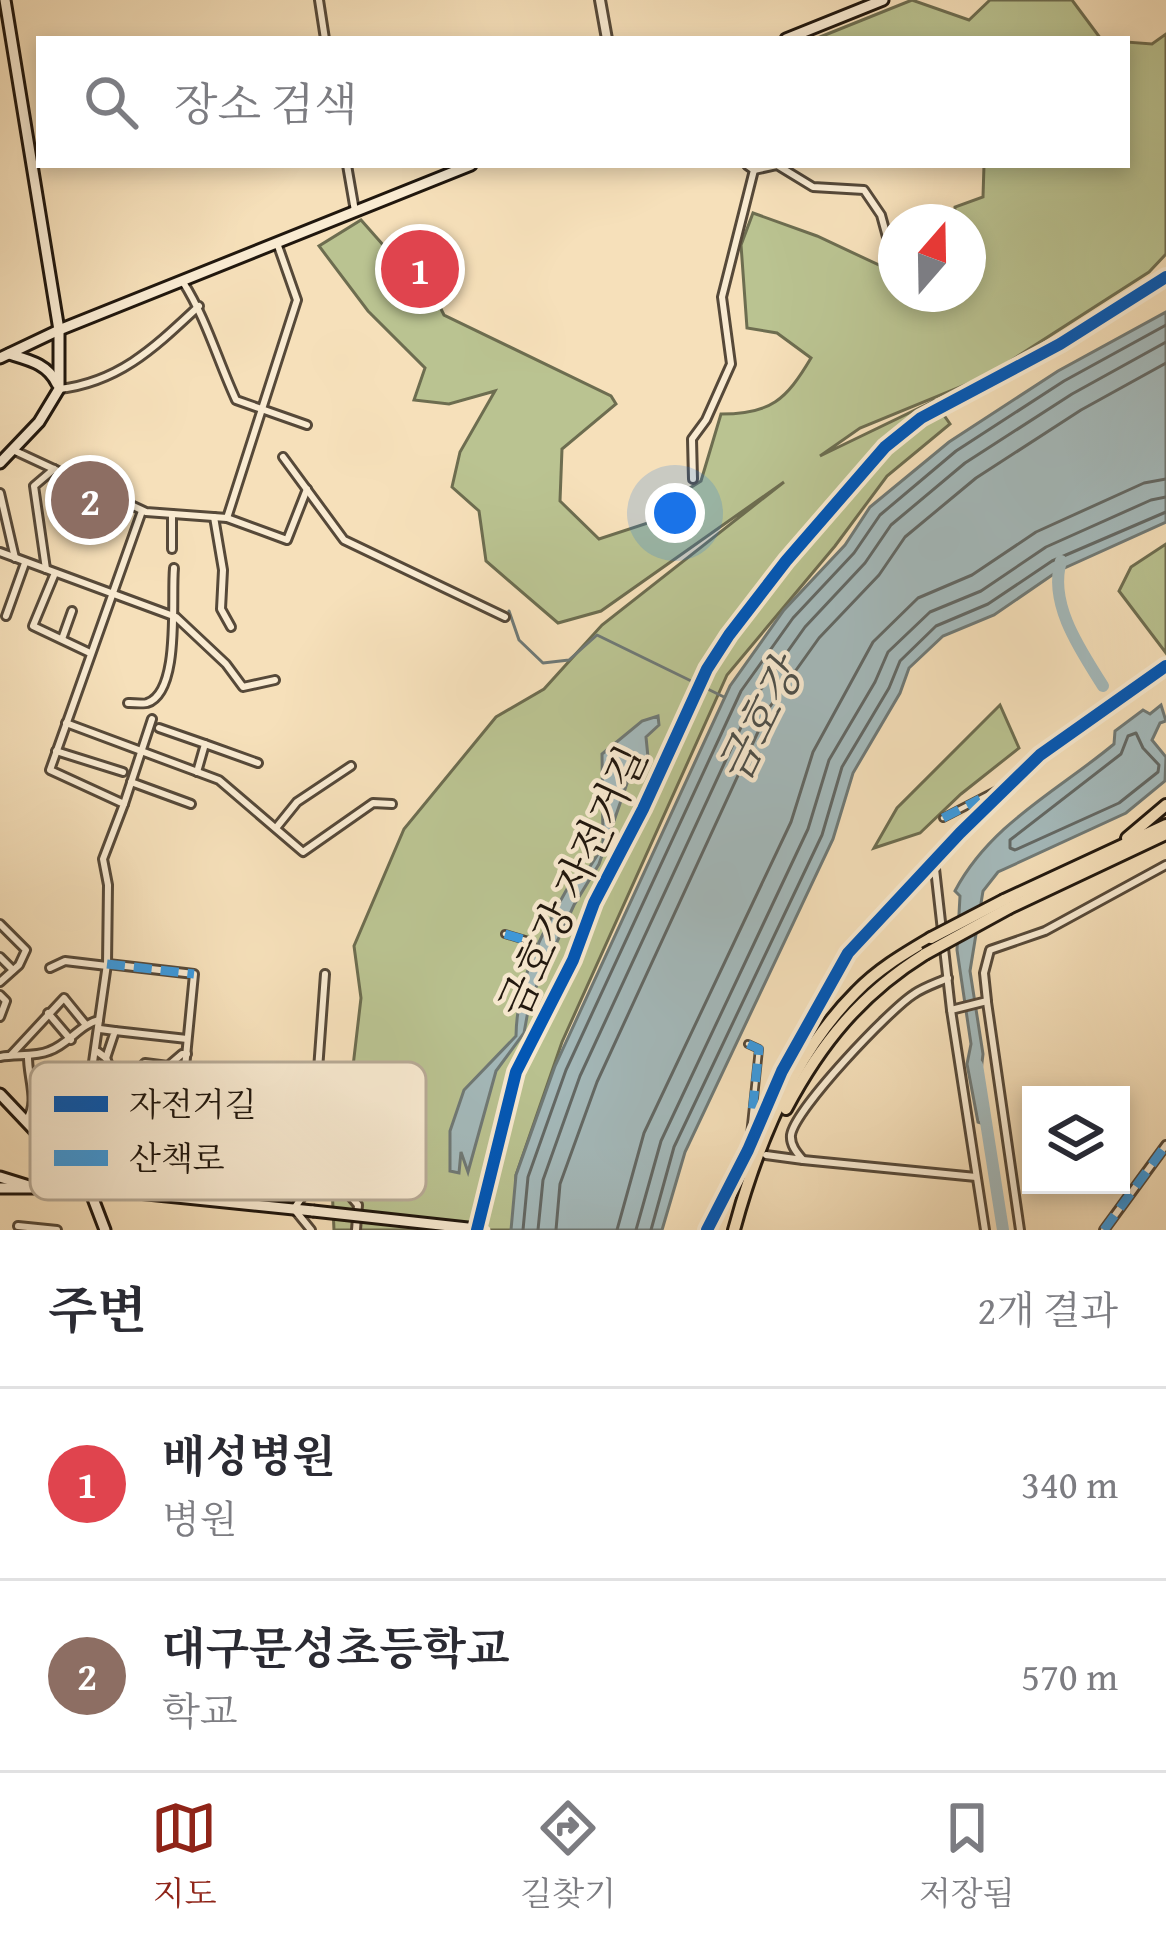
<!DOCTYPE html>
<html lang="ko">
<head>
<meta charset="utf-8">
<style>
  :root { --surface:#fff; --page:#f7f7f7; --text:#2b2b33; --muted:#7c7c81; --line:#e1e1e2; --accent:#8f2418 }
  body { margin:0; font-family:"Gentium Book Plus","Noto Serif KR",serif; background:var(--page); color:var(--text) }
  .controls { position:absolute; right:36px; bottom:36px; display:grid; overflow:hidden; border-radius:0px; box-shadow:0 6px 18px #0003 }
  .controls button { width:108px; height:108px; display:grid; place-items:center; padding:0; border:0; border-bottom:3px solid var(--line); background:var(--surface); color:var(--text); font:60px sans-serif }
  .compass { position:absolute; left:878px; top:204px; width:108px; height:108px; border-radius:50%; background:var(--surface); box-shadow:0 6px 18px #0003; rotate:20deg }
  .you { position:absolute; left:675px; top:513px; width:42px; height:42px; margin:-30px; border:9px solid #fff; border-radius:50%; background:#1a73e8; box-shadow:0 0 0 18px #1a73e833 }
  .badge { display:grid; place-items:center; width:78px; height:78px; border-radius:50%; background:var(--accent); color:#fff; font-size:39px; font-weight:700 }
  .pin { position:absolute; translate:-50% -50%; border:6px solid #fff; box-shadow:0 3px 12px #0006 }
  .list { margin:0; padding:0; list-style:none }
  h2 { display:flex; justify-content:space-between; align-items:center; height:156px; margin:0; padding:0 48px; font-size:51px }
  h2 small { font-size:39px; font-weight:400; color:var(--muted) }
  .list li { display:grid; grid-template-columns:78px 1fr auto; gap:36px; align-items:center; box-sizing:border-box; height:192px; padding:0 48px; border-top:3px solid var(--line) }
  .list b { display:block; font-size:45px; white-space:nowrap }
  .list p { margin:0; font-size:39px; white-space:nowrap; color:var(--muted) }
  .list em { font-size:39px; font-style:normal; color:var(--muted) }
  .icon { flex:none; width:66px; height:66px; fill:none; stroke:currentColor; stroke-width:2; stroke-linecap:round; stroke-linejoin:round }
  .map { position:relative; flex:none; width:1166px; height:1230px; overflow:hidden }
  .search { position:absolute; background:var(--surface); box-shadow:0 6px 18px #0003; left:36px; right:36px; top:36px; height:132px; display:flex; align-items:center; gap:30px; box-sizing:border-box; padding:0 42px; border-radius:0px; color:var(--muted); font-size:45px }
  .sheet { height:540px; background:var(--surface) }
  nav { display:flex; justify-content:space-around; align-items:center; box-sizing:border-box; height:168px; border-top:3px solid var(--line); background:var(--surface); font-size:33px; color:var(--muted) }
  nav a { display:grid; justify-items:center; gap:6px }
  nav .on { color:var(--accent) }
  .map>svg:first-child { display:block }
  .green { fill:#bac391; stroke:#6d6d50; stroke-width:3 }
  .water { fill:#a4babc; stroke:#6f7976; stroke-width:3 }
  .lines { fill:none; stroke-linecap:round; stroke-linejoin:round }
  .shore { stroke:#626865; stroke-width:3 }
  .stream { stroke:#6f7976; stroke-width:3 }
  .river { stroke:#a4babc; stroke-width:12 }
  .pedestrian-casing { stroke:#564939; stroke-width:10 }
  .minor-casing { stroke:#564939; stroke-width:12 }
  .tertiary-casing { stroke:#564939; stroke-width:14 }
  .secondary-casing { stroke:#20170e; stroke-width:15 }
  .trunk-casing { stroke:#20170e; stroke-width:16 }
  .pedestrian { stroke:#f9ebd2; stroke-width:4.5 }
  .minor { stroke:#f9ebd2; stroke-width:6 }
  .tertiary { stroke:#f9ebd2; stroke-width:8 }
  .secondary { stroke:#f9ebd2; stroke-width:9 }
  .trunk { stroke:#f6e0ba; stroke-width:10 }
  .secondary-bridge-casing { stroke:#20170e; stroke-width:15; stroke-linecap:butt }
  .trunk-bridge-casing { stroke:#20170e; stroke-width:16; stroke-linecap:butt }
  .secondary-bridge { stroke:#f9ebd2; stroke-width:9 }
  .trunk-bridge { stroke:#f6e0ba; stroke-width:10 }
  .quiet { stroke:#3c9ade; stroke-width:9; stroke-dasharray:18 9; stroke-linecap:butt }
  .cycleway-casing { stroke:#f9ebd2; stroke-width:20 }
  .cycleway { stroke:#0057b8; stroke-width:12 }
  .labels { text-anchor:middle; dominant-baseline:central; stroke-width:9; stroke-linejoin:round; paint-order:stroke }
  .street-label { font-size:42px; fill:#20170e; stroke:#f9ebd2 }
  .water-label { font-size:45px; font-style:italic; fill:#4e504b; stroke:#f9ebd2 }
  .key { fill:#f9ebd2; stroke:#b8ab97; stroke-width:3 }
  .key-label { font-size:33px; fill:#20170e }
</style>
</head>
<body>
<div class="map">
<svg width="1166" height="1230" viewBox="0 0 1166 1230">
  <rect width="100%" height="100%" fill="#f6e0ba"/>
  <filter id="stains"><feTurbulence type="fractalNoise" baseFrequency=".00167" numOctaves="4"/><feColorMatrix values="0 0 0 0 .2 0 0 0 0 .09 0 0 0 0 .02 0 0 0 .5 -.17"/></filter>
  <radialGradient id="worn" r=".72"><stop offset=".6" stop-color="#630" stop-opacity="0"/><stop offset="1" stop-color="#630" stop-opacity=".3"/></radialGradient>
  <g class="green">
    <path d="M 912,0 L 969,20 L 990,0 L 1072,0 L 1101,39 L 815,39 Z"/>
    <path d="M 1166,34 L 1166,254 L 1149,272 L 987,376 L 860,428 L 820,456 L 934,401 L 950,424 L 887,476 L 835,546 L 727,675 L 562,1042 L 516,1175 L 514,1230 L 334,1230 L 330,1142 L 346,1126 L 361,998 L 354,946 L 404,829 L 496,717 L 544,689 L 602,625 L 784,482 L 601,611 L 558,623 L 486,561 L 479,511 L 452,487 L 460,452 L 495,391 L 449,404 L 414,400 L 425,368 L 368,311 L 319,246 L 361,220 L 392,255 L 451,241 L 433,293 L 444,315 L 611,396 L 616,404 L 562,449 L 560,501 L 599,539 L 651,522 L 674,498 L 701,481 L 721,414 C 771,414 786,400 811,358 L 777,333 L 747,328 L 741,245 L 753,213 L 817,236 L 896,273 L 896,294 L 968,294 L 968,222 L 954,222 L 955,207 L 983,197 L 984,165 L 1127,165 L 1127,42 L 1152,44 Z"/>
    <path d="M 1166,544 L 1166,653 L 1119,591 L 1131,567 Z"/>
    <path d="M 1000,705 L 1019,748 L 961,794 L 920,833 L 874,848 L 897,808 Z"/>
  </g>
  <g class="water">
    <path d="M 1166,312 L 1166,522 L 1058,571 L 994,615 L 943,636 L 909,668 L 900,693 L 853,773 L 833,839 L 685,1152 L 662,1230 L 511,1230 L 516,1175 L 555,1066 L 730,686 L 784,610 L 845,545 L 870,507 L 949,442 L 1058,371 Z"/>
    <path d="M 1161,705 L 1166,721 L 1160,723 L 1152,740 L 1166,757 L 1165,781 L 1126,813 L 998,872 L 983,891 L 970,971 L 983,1054 L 980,1080 L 984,1124 L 978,1122 L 967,1064 L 971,1044 L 957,950 L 960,896 L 955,891 C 990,824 1059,790 1114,744 L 1115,731 L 1143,710 L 1150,714 Z"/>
    <path d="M 658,716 L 659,725 L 646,737 L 648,757 L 632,769 L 599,864 L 574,905 L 530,1000 L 524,1033 L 496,1071 L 468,1172 L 461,1152 L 459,1173 L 450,1171 L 450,1131 L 464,1090 L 516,1036 C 517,975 545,927 575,875 L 584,876 L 603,846 L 602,754 L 642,721 Z"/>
  </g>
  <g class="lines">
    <g class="shore">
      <path d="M 1136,733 L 1143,748 L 1159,765 L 1158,772 L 1119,803 L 1015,850 L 1010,848 L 1010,840 L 1121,754 L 1128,736 Z"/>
      <path d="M 523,1230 L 528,1177 L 566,1070 L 741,691 L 793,618 L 854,553 L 880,515 L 956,451 L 1064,381 L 1166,325"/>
      <path d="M 538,1230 L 543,1180 L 580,1076 L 754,699 L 805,627 L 865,563 L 891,525 L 965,463 L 1072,394 L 1166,342"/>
      <path d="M 556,1230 L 560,1184 L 597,1082 L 769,708 L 819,638 L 879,575 L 905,537 L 976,478 L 1081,410 L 1166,363"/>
      <path d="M 617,1230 L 644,1133 L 791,822 L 813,752 L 873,642 L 918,598 L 972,575 L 1036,532 L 1144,483 L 1166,479"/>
      <path d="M 636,1230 L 661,1141 L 808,829 L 829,760 L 875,682 L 888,652 L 930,612 L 981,591 L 1046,547 L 1151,500 L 1166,497"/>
      <path d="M 651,1230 L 674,1147 L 822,835 L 842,767 L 889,688 L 900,661 L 936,626 L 988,604 L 1052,561 L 1166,512"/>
    </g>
    <path class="stream" d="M 509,611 L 519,640 L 543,663 L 569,660 L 597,635 L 724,697"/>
    <g class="river">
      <path d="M 1061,561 C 1048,604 1081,651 1103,686"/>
      <path d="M 977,1065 L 1003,1230"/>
    </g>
    <g class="pedestrian-casing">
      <g id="pedestrian">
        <path d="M 943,818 L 1007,785"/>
        <path d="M 505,934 L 532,942"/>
        <path d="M 748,1044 L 759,1049 L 749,1145"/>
      </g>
    </g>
    <g class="minor-casing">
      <g id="minor">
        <path d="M 319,0 L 325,39"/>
        <path d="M 347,165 L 355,211"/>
        <path d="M 754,170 L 777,165 L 813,187 L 864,190 L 881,215 L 890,248"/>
        <path d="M 183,282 C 206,318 218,361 236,400 L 307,425"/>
        <path d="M 59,389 C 120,382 156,346 199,306"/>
        <path d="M 13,450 L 146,512 L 227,518 L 287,540 L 307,489"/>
        <path d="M 283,457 L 344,540 L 505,617"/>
        <path d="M 693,479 L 692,439 L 706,420 L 731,364 L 722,297 L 754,170 L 747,165"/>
        <path d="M 0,493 L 15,558"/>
        <path d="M 172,514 L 172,549"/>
        <path d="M 214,517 L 223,570 L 221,609 L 231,627"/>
        <path d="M 227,518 L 297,300 L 277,243"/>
        <path d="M 0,552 L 176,617 L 226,664 L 243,687 L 275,680"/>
        <path d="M 46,569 L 34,486 L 54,469"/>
        <path d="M 55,573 L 33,626 L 90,653"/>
        <path d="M 6,616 L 25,563"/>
        <path d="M 62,639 L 72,611"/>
        <path d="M 128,703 C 129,703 145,704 147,703 C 181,692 171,599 174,568"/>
        <path d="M 66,723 L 219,780 L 303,852 L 373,803 L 392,804"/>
        <path d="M 159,728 L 205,744 L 197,772"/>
        <path d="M 205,744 L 258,763"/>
        <path d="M 56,751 L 123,772"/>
        <path d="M 131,782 L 191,804"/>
        <path d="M 124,804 L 152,719"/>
        <path d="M 276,828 L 297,802 L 351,766"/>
        <path d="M 934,860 L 951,1010"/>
        <path d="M 0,924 L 26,950 L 19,965 L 0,982"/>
        <path d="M 0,957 L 13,970"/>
        <path d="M 108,964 L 194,974 L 183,1088 C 188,1106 206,1113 215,1128 C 225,1144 214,1182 212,1201"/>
        <path d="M 50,968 L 65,961 L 107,966"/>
        <path d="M 948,978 C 937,983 924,987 914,994 C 889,1010 795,1109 791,1135 C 790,1145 797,1153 803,1160 L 976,1177"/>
        <path d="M 0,995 L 6,1001 L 0,1017"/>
        <path d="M 987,1002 L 1020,1230"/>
        <path d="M 48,1013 L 71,1040"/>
        <path d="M 100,1029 L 115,1031 L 106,1058"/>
        <path d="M 115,1031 L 187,1039"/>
        <path d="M 98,1052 L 106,1058 L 124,1101"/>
        <path d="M 11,1055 L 64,998 L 86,1025"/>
        <path d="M 0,1057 C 16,1054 35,1057 49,1051 C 69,1044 80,1024 99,1020"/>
        <circle cx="377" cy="1096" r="7"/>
        <path d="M 121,1090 L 145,1063 L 168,1066 L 182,1054 L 187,1054"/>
        <path d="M 89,1097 L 168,1104 L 186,1098"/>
        <path d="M 26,1120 C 40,1103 27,1077 28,1055"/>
        <path d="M 46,1138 L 88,1097 L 107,964 L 108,885 L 103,859 L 124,804 L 50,770 L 142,511"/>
        <path d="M 766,1155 L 803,1160"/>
        <path d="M 309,1193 L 325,974"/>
        <path d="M 350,1195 L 369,1158 L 376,1103"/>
        <path d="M 18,1226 L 57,1230"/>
        <path d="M 311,1230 L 294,1209 L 304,1194 L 327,1189 L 347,1192 L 358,1205 L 356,1230"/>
        <path d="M 707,1230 L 748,1150 L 782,1071 L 848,953 L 960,833 L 1040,755 L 1166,666"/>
        <path d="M 985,1230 L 951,1010 L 987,1001 L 984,973 L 990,950 L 1045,931 L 1166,865"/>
        <path d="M 1104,1230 L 1166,1145"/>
      </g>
    </g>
    <g class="tertiary-casing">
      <path id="tertiary" d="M 600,0 L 607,39"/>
    </g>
    <g class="secondary-casing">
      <g id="secondary">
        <path d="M 786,39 L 883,0"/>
        <path d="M 9,354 C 29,360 48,364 57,384"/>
        <path d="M 0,358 L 59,330 L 471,165"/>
        <path d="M 0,463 L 39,422 L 59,389 L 59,330 L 5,0"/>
        <path d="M 0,1094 L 89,1188 L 105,1230"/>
        <path d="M 0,1177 L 29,1186"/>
        <path d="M 42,1186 L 53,1177 L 57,1150"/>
        <path d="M 0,1188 L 89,1188 L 313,1211"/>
      </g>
    </g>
    <g class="trunk-casing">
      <g id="trunk">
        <path d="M 1127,838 L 1166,805"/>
        <path d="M 1004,900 L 1166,825"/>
        <path d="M 1009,908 L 1166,834"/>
        <path d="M 786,1109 C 821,1043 861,994 925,954"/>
        <path d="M 734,1230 C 757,1145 793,1055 856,992 C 878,969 904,954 931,938"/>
      </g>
    </g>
    <use href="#pedestrian" class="pedestrian"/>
    <use href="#minor" class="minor"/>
    <use href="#tertiary" class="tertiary"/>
    <use href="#secondary" class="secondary"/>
    <use href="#trunk" class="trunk"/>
    <g class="secondary-bridge-casing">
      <path id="secondary-bridge" d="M 313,1211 L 486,1230"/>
    </g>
    <g class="trunk-bridge-casing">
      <g id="trunk-bridge">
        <path d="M 931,938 L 1004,900"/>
        <path d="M 925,954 L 1009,908"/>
      </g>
    </g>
    <use href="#secondary-bridge" class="secondary-bridge"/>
    <use href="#trunk-bridge" class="trunk-bridge"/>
    <g class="quiet">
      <path d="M 943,818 L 980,799"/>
      <path d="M 505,934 L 532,942"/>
      <path d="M 107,964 L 194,974"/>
      <path d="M 748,1044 L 759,1049 L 752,1114"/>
      <path d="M 88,1097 L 168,1104 L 186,1098"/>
      <path d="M 1104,1230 L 1166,1145"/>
    </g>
    <g class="cycleway-casing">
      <g id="cycleway">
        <path d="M 477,1230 L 516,1072 L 573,960 L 594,903 L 643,809 L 707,669 L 729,635 L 786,561 L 885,447 L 921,418 L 1060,344 L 1166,277"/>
        <path d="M 707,1230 L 748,1150 L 782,1071 L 848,953 L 960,833 L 1040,755 L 1166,666"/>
      </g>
    </g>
    <use href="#cycleway" class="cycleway"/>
  </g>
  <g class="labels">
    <g class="street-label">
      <text transform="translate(572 881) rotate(-65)">금호강 자전거길</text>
    </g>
    <g class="water-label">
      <text transform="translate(759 721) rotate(-63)">금호강</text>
    </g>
  </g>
  <rect x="30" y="1062" width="396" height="138" rx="18" class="key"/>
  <rect x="54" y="1096" width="54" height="16" fill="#0057b8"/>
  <rect x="54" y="1150" width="54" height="16" fill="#3c9ade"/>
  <g class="key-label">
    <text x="129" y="1116">자전거길</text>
    <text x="129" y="1170">산책로</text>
  </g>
  <rect width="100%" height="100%" filter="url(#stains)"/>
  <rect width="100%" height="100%" fill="url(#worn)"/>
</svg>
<div class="controls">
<button><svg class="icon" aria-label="layers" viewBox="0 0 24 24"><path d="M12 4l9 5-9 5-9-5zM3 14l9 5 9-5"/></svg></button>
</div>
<svg class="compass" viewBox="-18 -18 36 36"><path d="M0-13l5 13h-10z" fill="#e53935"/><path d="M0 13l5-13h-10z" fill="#7c7c81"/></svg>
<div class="you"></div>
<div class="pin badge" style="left:420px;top:269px;background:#e0444e">1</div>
<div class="pin badge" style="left:90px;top:500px;background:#8d6e63">2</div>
<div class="search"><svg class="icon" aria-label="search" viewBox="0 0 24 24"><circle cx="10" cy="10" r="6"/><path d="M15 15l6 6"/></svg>장소 검색</div>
</div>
<section class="sheet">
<h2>주변<small>2개 결과</small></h2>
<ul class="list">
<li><span class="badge" style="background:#e0444e">1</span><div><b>배성병원</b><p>병원</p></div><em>340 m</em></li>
<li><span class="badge" style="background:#8d6e63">2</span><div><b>대구문성초등학교</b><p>학교</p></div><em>570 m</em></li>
</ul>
</section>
<nav>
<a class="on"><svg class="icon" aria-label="map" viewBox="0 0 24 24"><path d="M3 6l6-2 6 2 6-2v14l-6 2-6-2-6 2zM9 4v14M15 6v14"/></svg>지도</a>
<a><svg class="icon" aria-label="directions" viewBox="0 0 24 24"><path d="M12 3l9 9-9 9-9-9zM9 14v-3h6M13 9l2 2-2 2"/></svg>길찾기</a>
<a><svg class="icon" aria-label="saved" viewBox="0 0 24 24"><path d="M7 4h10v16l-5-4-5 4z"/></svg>저장됨</a>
</nav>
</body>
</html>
